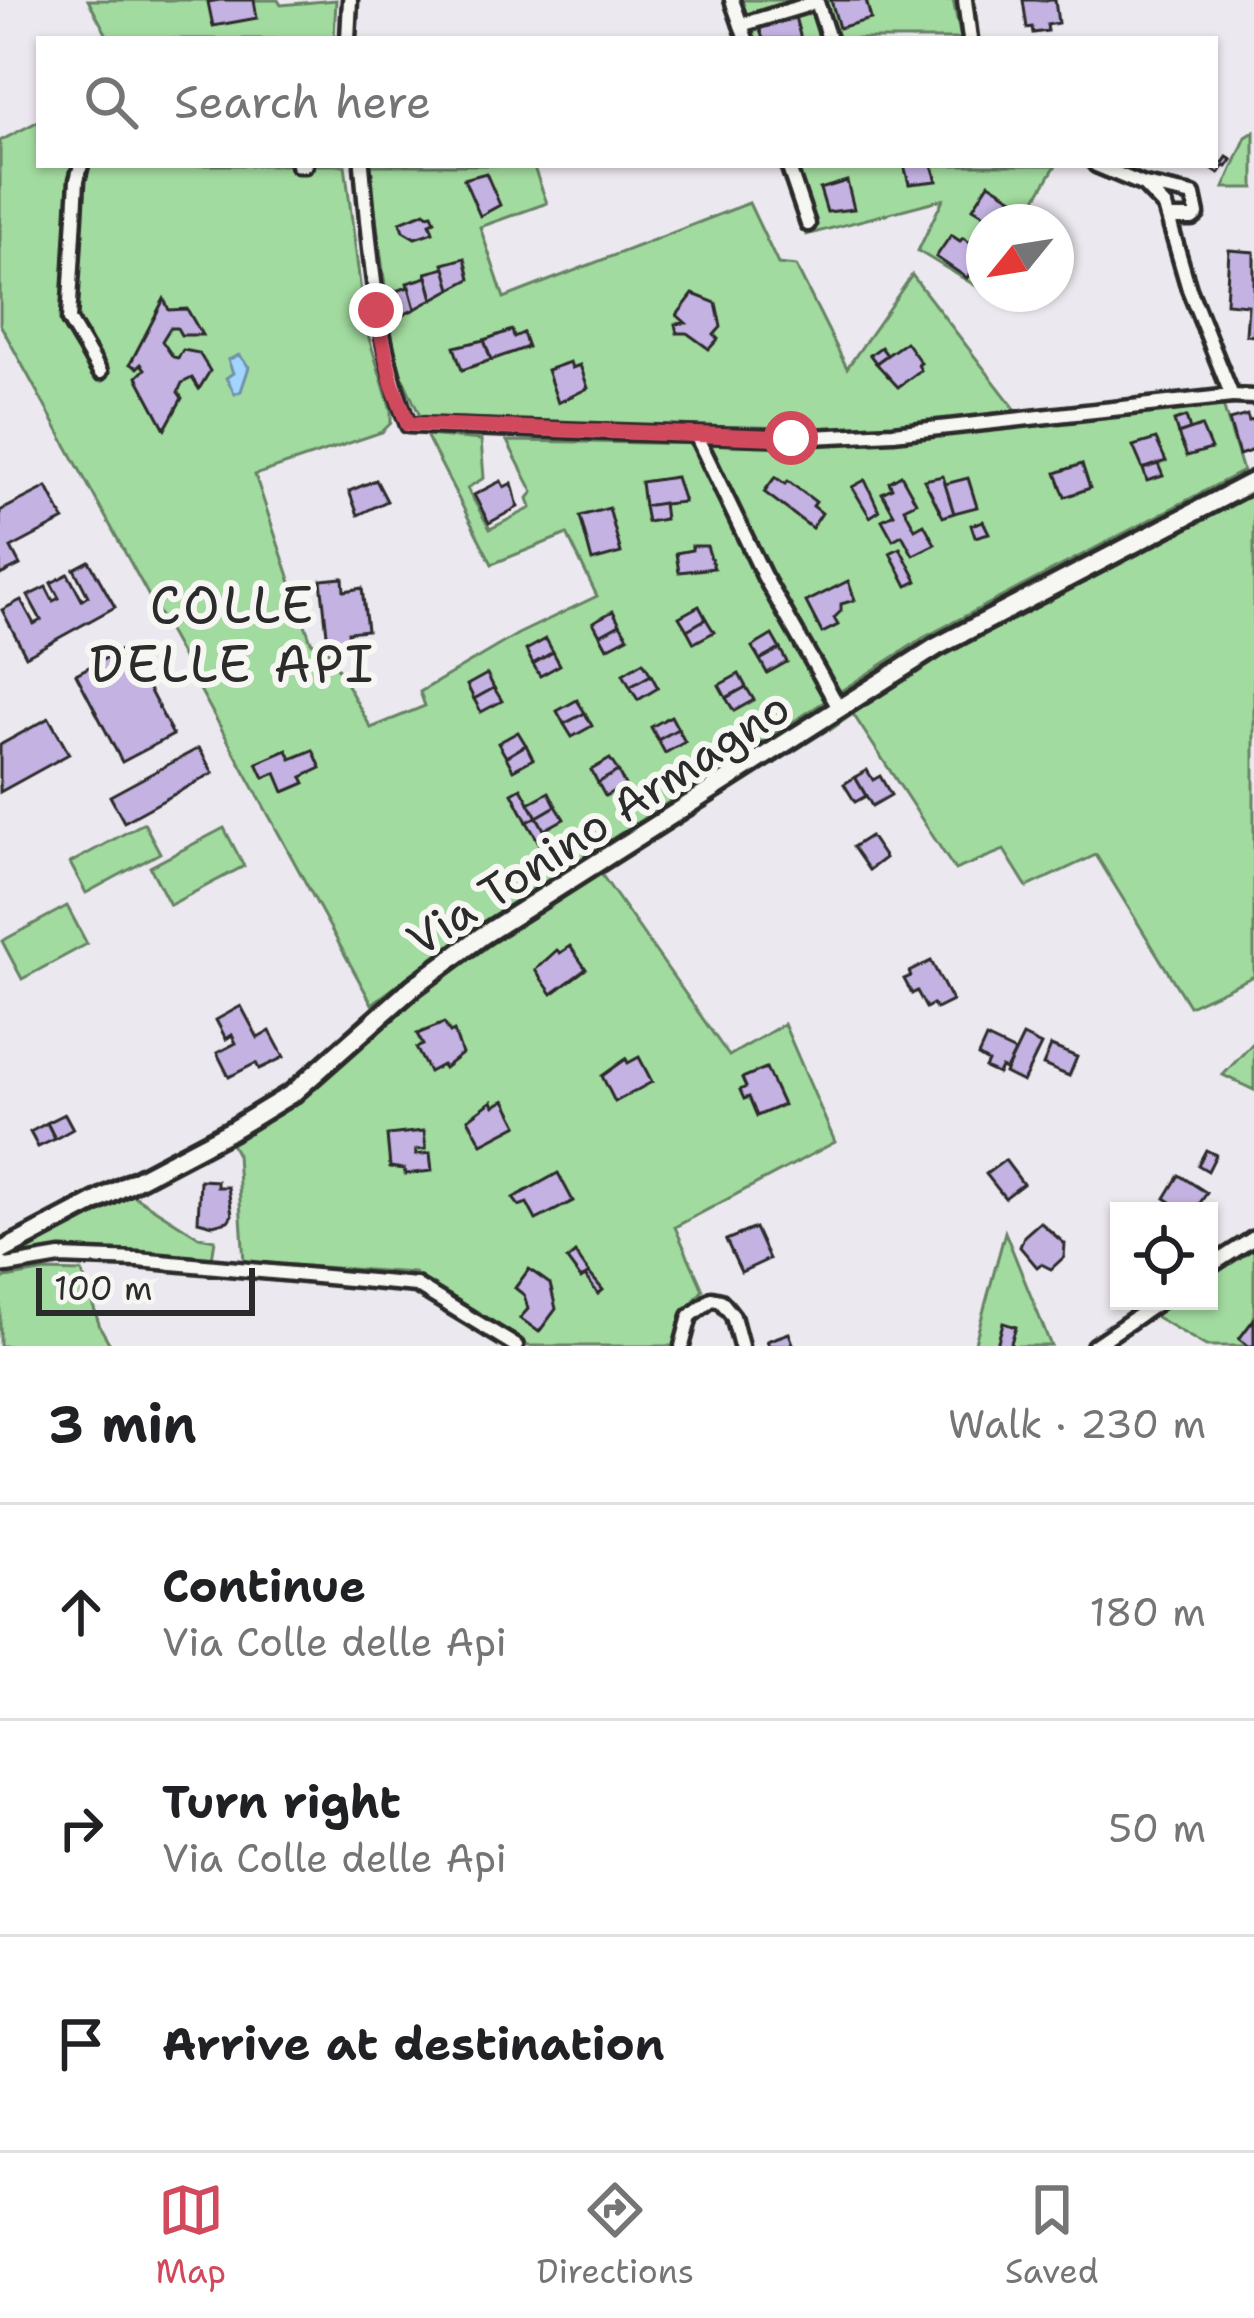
<!DOCTYPE html>
<html lang="en">
<head>
<meta charset="utf-8">
<style>
  :root { --surface:#fff; --page:#f2f2f2; --text:#202124; --muted:#757577; --line:#e0e0e0; --accent:#d1495b }
  body { margin:0; font-family:"Shantell Sans",sans-serif; background:var(--page); color:var(--text) }
  .controls { position:absolute; right:36px; bottom:36px; display:grid; overflow:hidden; border-radius:0px; box-shadow:0 3px 9px #0004 }
  .controls button { width:108px; height:108px; display:grid; place-items:center; padding:0; border:0; border-bottom:3px solid var(--line); background:var(--surface); color:var(--text); font:60px sans-serif }
  .compass { position:absolute; left:966px; top:204px; width:108px; height:108px; border-radius:50%; background:var(--surface); box-shadow:0 3px 9px #0004; rotate:240deg }
  .scale { position:absolute; left:36px; bottom:30px; width:219px; box-sizing:border-box; padding-left:12px; border:6px solid #2b2b2b; border-top:0; font-size:33px; line-height:42px; white-space:nowrap; color:#2b2b2b; -webkit-text-stroke:9px #f6f6f2; paint-order:stroke }
  .stop { position:absolute; width:36px; height:36px; margin:-27px; border:9px solid #d1495b; border-radius:50%; background:#fff }
  .stop.end { background:#d1495b; border-color:#fff; box-shadow:0 3px 12px #0008 }
  .list { margin:0; padding:0; list-style:none }
  h2 { display:flex; justify-content:space-between; align-items:center; height:156px; margin:0; padding:0 48px; font-size:51px }
  h2 small { font-size:39px; font-weight:400; color:var(--muted) }
  .list li { display:grid; grid-template-columns:78px 1fr auto; gap:36px; align-items:center; box-sizing:border-box; height:216px; padding:0 48px; border-top:3px solid var(--line) }
  .list b { display:block; font-size:45px; white-space:nowrap }
  .list p { margin:0; font-size:39px; white-space:nowrap; color:var(--muted) }
  .list em { font-size:39px; font-style:normal; color:var(--muted) }
  .icon { flex:none; width:66px; height:66px; fill:none; stroke:currentColor; stroke-width:2; stroke-linecap:round; stroke-linejoin:round }
  .map { position:relative; flex:none; width:1254px; height:1346px; overflow:hidden }
  .search { position:absolute; background:var(--surface); box-shadow:0 3px 9px #0004; left:36px; right:36px; top:36px; height:132px; display:flex; align-items:center; gap:30px; box-sizing:border-box; padding:0 42px; border-radius:0px; color:var(--muted); font-size:45px }
  .sheet { height:804px; background:var(--surface) }
  nav { display:flex; justify-content:space-around; align-items:center; box-sizing:border-box; height:168px; border-top:3px solid var(--line); background:var(--surface); font-size:33px; color:var(--muted) }
  nav a { display:grid; justify-items:center; gap:6px }
  nav .on { color:var(--accent) }
  .map>svg:first-child { display:block }
  .green { fill:#a2db9f; stroke:#668365; stroke-width:3 }
  .water { fill:#a1d5ff; stroke:#7291aa; stroke-width:3 }
  .building { fill:#c4b2e2; stroke:#2b2b2b; stroke-width:3 }
  .lines { fill:none; stroke-linecap:round; stroke-linejoin:round }
  .street-casing { stroke:#2b2b2b; stroke-width:21 }
  .secondary-casing { stroke:#2b2b2b; stroke-width:26 }
  .street { stroke:#f6f6f2; stroke-width:12 }
  .secondary { stroke:#f6f6f2; stroke-width:16 }
  .route { stroke:#d1495b; stroke-width:15 }
  .labels { text-anchor:middle; dominant-baseline:central; stroke-width:12; stroke-linejoin:round; paint-order:stroke }
  .street-label { font-size:45px; fill:#2b2b2b; stroke:#f6f6f2 }
  .quarter-label { font-size:51px; letter-spacing:3px; fill:#2b2b2b; stroke:#f6f6f2 }
</style>
</head>
<body>
<div class="map">
<svg width="1254" height="1346" viewBox="0 0 1254 1346">
  <rect width="100%" height="100%" fill="#ece8ef"/>
  <filter id="ink" filterUnits="userSpaceOnUse"><feTurbulence type="fractalNoise" baseFrequency=".00833" numOctaves="2"/><feDisplacementMap in="SourceGraphic" scale="24" xChannelSelector="R" yChannelSelector="G"/><feConvolveMatrix kernelMatrix="1 2 1 2 8 2 1 2 1" color-interpolation-filters="sRGB"/></filter>
  <g filter="url(#ink)">
    <g class="green">
      <path d="M 88,0 L 278,0 L 281,5 L 336,0 L 334,39 L 109,39 Z"/>
      <path d="M 725,0 L 953,0 L 961,39 L 739,39 Z"/>
      <path d="M 39,121 L 39,165 L 345,165 L 365,325 L 391,410 L 391,423 L 382,432 L 255,475 L 311,642 L 326,647 L 371,728 L 425,706 L 420,692 L 518,634 L 597,596 L 567,534 L 492,564 L 426,435 L 481,440 L 484,478 L 467,488 L 490,529 L 531,508 L 528,498 L 533,492 L 507,441 L 790,445 L 885,439 L 1222,402 L 1243,471 L 923,638 L 477,926 L 372,1004 L 0,324 L 0,141 Z"/>
      <path d="M 1254,132 L 1254,188 L 1224,188 L 1246,137 Z"/>
      <path d="M 369,165 L 533,165 L 547,203 L 480,227 L 504,298 L 749,203 L 778,264 L 796,266 L 847,368 L 912,275 L 1016,410 L 890,427 L 807,428 L 589,424 L 420,416 L 395,361 Z"/>
      <path d="M 782,165 L 1056,165 L 1022,222 L 984,222 L 981,289 L 918,251 L 943,199 L 806,235 Z"/>
      <path d="M 1254,491 L 1254,976 L 1189,1006 L 1096,855 L 1027,887 L 1004,850 L 955,870 L 853,714 L 830,730 L 827,721 L 933,656 L 1016,617 Z"/>
      <path d="M 144,823 L 160,853 L 86,893 L 70,863 Z"/>
      <path d="M 224,828 L 244,866 L 170,905 L 150,867 Z"/>
      <path d="M 599,871 L 729,1056 L 784,1024 L 835,1142 L 675,1227 L 703,1290 L 680,1317 L 676,1346 L 528,1346 L 414,1273 L 244,1262 L 237,1155 L 230,1142 L 327,1076 L 427,986 Z"/>
      <path d="M 67,906 L 87,944 L 22,979 L 2,941 Z"/>
      <path d="M 1254,1042 L 1254,1090 L 1223,1075 Z"/>
      <path d="M 131,1194 L 199,1237 L 215,1240 L 212,1259 L 57,1249 L 15,1256 L 15,1251 Z"/>
      <path d="M 1005,1232 L 1051,1346 L 974,1346 Z"/>
      <path d="M 1254,1246 L 1254,1346 L 1206,1346 L 1151,1314 L 1170,1301 L 1209,1301 L 1209,1275 Z"/>
      <path d="M 45,1271 L 82,1272 L 100,1327 L 111,1346 L 0,1346 L 0,1279 Z"/>
    </g>
    <path class="water" d="M 239,355 L 249,367 L 241,391 L 235,394 L 226,378 L 233,373 L 228,360 Z"/>
    <g class="building">
      <path d="M 220,0 L 254,0 L 257,18 L 213,26 L 208,2 Z"/>
      <path d="M 831,0 L 866,0 L 871,19 L 839,28 Z"/>
      <path d="M 1023,0 L 1055,0 L 1058,23 L 1047,25 L 1048,31 L 1033,33 L 1032,27 L 1027,28 Z"/>
      <path d="M 795,17 L 801,39 L 763,39 L 759,27 Z"/>
      <path d="M 1227,157 L 1232,160 L 1227,167 L 1224,166 L 1219,174 L 1212,169 L 1218,160 L 1223,163 Z"/>
      <path d="M 904,165 L 932,165 L 937,181 L 909,184 Z"/>
      <path d="M 486,173 L 500,205 L 480,216 L 464,179 Z"/>
      <path d="M 847,181 L 854,209 L 827,212 L 820,189 Z"/>
      <path d="M 989,183 L 1021,203 L 1009,222 L 996,222 L 973,208 Z"/>
      <path d="M 425,212 L 427,215 L 432,214 L 435,221 L 430,223 L 433,232 L 415,238 L 403,231 L 400,222 Z"/>
      <path d="M 951,235 L 960,241 L 963,238 L 984,252 L 967,278 L 936,257 Z"/>
      <path d="M 1229,250 L 1254,252 L 1254,336 L 1246,335 L 1248,305 L 1226,303 Z"/>
      <path d="M 465,258 L 470,279 L 451,289 L 443,264 Z"/>
      <path d="M 445,268 L 451,289 L 433,299 L 426,273 Z"/>
      <path d="M 427,277 L 433,299 L 415,309 L 407,283 Z"/>
      <path d="M 409,287 L 415,309 L 397,318 L 389,293 Z"/>
      <path d="M 693,294 L 716,303 L 721,327 L 714,335 L 718,339 L 709,349 L 687,333 L 677,333 L 675,324 L 686,323 L 677,315 Z"/>
      <path d="M 164,299 L 169,310 L 187,309 L 202,335 L 181,335 L 177,328 L 170,328 L 162,341 L 173,357 L 178,358 L 183,350 L 199,353 L 210,371 L 199,389 L 192,378 L 182,383 L 178,392 L 182,398 L 165,429 L 137,377 L 145,369 L 141,364 L 137,368 L 130,364 Z"/>
      <path d="M 512,330 L 514,337 L 523,333 L 528,347 L 491,360 L 484,340 Z"/>
      <path d="M 484,340 L 491,360 L 462,370 L 454,347 Z"/>
      <path d="M 906,342 L 921,363 L 918,365 L 921,370 L 898,387 L 876,363 Z"/>
      <path d="M 881,347 L 887,355 L 876,363 L 870,355 Z"/>
      <path d="M 570,362 L 572,368 L 580,365 L 588,388 L 558,403 L 547,370 Z"/>
      <path d="M 1247,415 L 1249,421 L 1254,420 L 1254,450 L 1239,455 L 1229,420 Z"/>
      <path d="M 1186,417 L 1190,430 L 1178,434 L 1174,421 Z"/>
      <path d="M 1201,426 L 1211,449 L 1187,456 L 1178,434 Z"/>
      <path d="M 1156,439 L 1166,461 L 1143,469 L 1133,446 Z"/>
      <path d="M 1082,464 L 1090,488 L 1065,497 L 1056,473 Z"/>
      <path d="M 1158,464 L 1163,476 L 1147,481 L 1143,469 Z"/>
      <path d="M 901,475 L 916,502 L 904,508 L 915,529 L 924,524 L 935,544 L 913,555 L 902,535 L 893,540 L 882,520 L 894,514 L 882,493 L 892,488 L 889,482 Z"/>
      <path d="M 943,476 L 954,513 L 943,517 L 924,480 Z"/>
      <path d="M 676,477 L 684,502 L 644,506 L 641,482 Z"/>
      <path d="M 775,477 L 785,484 L 788,481 L 816,502 L 813,506 L 822,513 L 812,528 L 764,492 Z"/>
      <path d="M 968,478 L 977,507 L 954,513 L 945,484 Z"/>
      <path d="M 376,480 L 387,501 L 358,515 L 349,491 Z"/>
      <path d="M 865,480 L 879,511 L 870,517 L 852,487 Z"/>
      <path d="M 501,481 L 504,487 L 512,483 L 518,507 L 489,523 L 474,495 Z"/>
      <path d="M 47,487 L 64,520 L 11,548 L 20,565 L 0,575 L 0,511 Z"/>
      <path d="M 663,503 L 665,519 L 647,522 L 644,506 Z"/>
      <path d="M 609,508 L 621,553 L 592,561 L 580,516 Z"/>
      <path d="M 983,521 L 989,533 L 975,537 L 971,525 Z"/>
      <path d="M 692,546 L 707,546 L 714,568 L 679,572 L 676,553 L 692,550 Z"/>
      <path d="M 900,548 L 917,581 L 907,586 L 890,553 Z"/>
      <path d="M 89,561 L 115,607 L 26,656 L 2,610 L 21,600 L 34,624 L 41,620 L 28,596 L 46,587 L 53,601 L 59,598 L 51,583 L 68,574 L 82,600 L 88,596 L 74,569 Z"/>
      <path d="M 343,578 L 344,591 L 362,588 L 367,630 L 348,632 L 349,640 L 328,643 L 321,580 Z"/>
      <path d="M 848,581 L 855,600 L 841,604 L 841,611 L 834,618 L 838,625 L 822,633 L 806,602 Z"/>
      <path d="M 699,606 L 706,619 L 687,630 L 679,617 Z"/>
      <path d="M 613,611 L 620,624 L 600,635 L 593,622 Z"/>
      <path d="M 706,619 L 714,632 L 694,643 L 687,630 Z"/>
      <path d="M 620,624 L 628,637 L 607,648 L 600,635 Z"/>
      <path d="M 772,635 L 780,649 L 760,660 L 752,647 Z"/>
      <path d="M 546,639 L 553,652 L 533,664 L 526,650 Z"/>
      <path d="M 127,647 L 173,735 L 122,762 L 76,674 Z"/>
      <path d="M 780,649 L 787,662 L 767,673 L 760,660 Z"/>
      <path d="M 553,652 L 560,665 L 540,676 L 533,664 Z"/>
      <path d="M 643,662 L 651,675 L 630,687 L 623,674 Z"/>
      <path d="M 487,674 L 494,688 L 474,699 L 467,685 Z"/>
      <path d="M 739,674 L 746,687 L 726,698 L 719,685 Z"/>
      <path d="M 651,675 L 658,688 L 638,700 L 630,687 Z"/>
      <path d="M 746,687 L 754,700 L 734,711 L 726,698 Z"/>
      <path d="M 494,688 L 502,701 L 481,712 L 474,699 Z"/>
      <path d="M 577,700 L 585,713 L 564,724 L 557,711 Z"/>
      <path d="M 585,713 L 592,726 L 572,737 L 564,724 Z"/>
      <path d="M 671,716 L 678,729 L 658,740 L 651,727 Z"/>
      <path d="M 49,718 L 69,754 L 0,792 L 0,745 Z"/>
      <path d="M 678,729 L 685,742 L 665,753 L 658,740 Z"/>
      <path d="M 518,732 L 526,745 L 506,757 L 498,743 Z"/>
      <path d="M 526,745 L 533,759 L 513,770 L 506,757 Z"/>
      <path d="M 199,748 L 213,773 L 124,822 L 110,796 Z"/>
      <path d="M 287,750 L 291,759 L 313,750 L 321,768 L 302,777 L 305,783 L 284,792 L 276,773 L 264,778 L 257,763 Z"/>
      <path d="M 610,759 L 618,771 L 598,783 L 591,770 Z"/>
      <path d="M 867,770 L 873,780 L 880,776 L 891,795 L 872,806 L 855,777 Z"/>
      <path d="M 618,771 L 625,785 L 605,796 L 598,783 Z"/>
      <path d="M 855,777 L 866,796 L 855,802 L 844,784 Z"/>
      <path d="M 521,788 L 537,817 L 527,822 L 512,793 Z"/>
      <path d="M 549,792 L 556,806 L 537,817 L 529,803 Z"/>
      <path d="M 556,806 L 564,819 L 544,830 L 537,817 Z"/>
      <path d="M 537,817 L 553,846 L 544,851 L 527,822 Z"/>
      <path d="M 870,836 L 885,858 L 869,870 L 853,847 Z"/>
      <path d="M 570,946 L 586,969 L 552,994 L 535,970 L 557,950 L 560,953 Z"/>
      <path d="M 931,961 L 952,1001 L 936,1009 L 933,1004 L 926,1008 L 917,991 L 912,994 L 904,979 L 911,976 L 909,972 Z"/>
      <path d="M 241,1006 L 258,1038 L 270,1031 L 284,1057 L 259,1069 L 256,1063 L 229,1077 L 217,1053 L 236,1043 L 232,1035 L 226,1039 L 216,1020 Z"/>
      <path d="M 444,1023 L 450,1033 L 454,1031 L 462,1054 L 444,1068 L 442,1065 L 429,1072 L 416,1048 L 423,1045 L 417,1034 Z"/>
      <path d="M 1023,1036 L 1041,1045 L 1023,1082 L 1005,1073 Z"/>
      <path d="M 986,1038 L 1015,1052 L 1006,1070 L 1001,1068 L 998,1074 L 985,1068 L 988,1062 L 978,1056 Z"/>
      <path d="M 1051,1046 L 1077,1057 L 1069,1076 L 1043,1065 Z"/>
      <path d="M 639,1057 L 652,1082 L 615,1102 L 602,1076 L 626,1059 L 628,1063 Z"/>
      <path d="M 766,1068 L 783,1105 L 757,1116 L 749,1097 L 744,1099 L 740,1090 L 746,1087 L 742,1078 Z"/>
      <path d="M 505,1100 L 518,1125 L 482,1144 L 468,1119 L 492,1101 L 494,1106 Z"/>
      <path d="M 65,1114 L 73,1129 L 55,1139 L 47,1123 Z"/>
      <path d="M 47,1123 L 55,1139 L 38,1147 L 30,1132 Z"/>
      <path d="M 424,1131 L 426,1149 L 416,1150 L 416,1155 L 430,1153 L 432,1171 L 405,1174 L 404,1169 L 390,1167 L 387,1135 Z"/>
      <path d="M 1206,1150 L 1216,1155 L 1208,1171 L 1198,1165 Z"/>
      <path d="M 1005,1160 L 1023,1184 L 1005,1198 L 986,1174 Z"/>
      <path d="M 558,1173 L 573,1201 L 536,1220 L 527,1203 L 519,1206 L 513,1198 Z"/>
      <path d="M 1179,1175 L 1207,1193 L 1200,1203 L 1207,1211 L 1174,1211 L 1168,1207 L 1171,1202 L 1165,1198 Z"/>
      <path d="M 200,1180 L 217,1181 L 217,1187 L 228,1187 L 232,1215 L 228,1221 L 213,1225 L 198,1221 Z"/>
      <path d="M 1040,1222 L 1065,1244 L 1064,1257 L 1051,1269 L 1041,1264 L 1037,1267 L 1020,1247 L 1024,1236 Z"/>
      <path d="M 755,1228 L 769,1259 L 741,1272 L 726,1240 Z"/>
      <path d="M 575,1253 L 589,1273 L 581,1279 L 567,1260 Z"/>
      <path d="M 529,1269 L 550,1284 L 556,1309 L 539,1332 L 520,1318 L 528,1309 L 524,1295 L 515,1288 Z"/>
      <path d="M 589,1273 L 603,1290 L 598,1294 L 585,1276 Z"/>
      <path d="M 1254,1319 L 1254,1346 L 1248,1346 L 1239,1339 Z"/>
      <path d="M 1003,1323 L 1016,1327 L 1010,1346 L 997,1345 Z"/>
      <path d="M 789,1333 L 794,1346 L 769,1346 L 767,1341 Z"/>
    </g>
    <g class="lines">
      <g class="street-casing">
        <g id="street">
          <path d="M 732,0 L 746,39"/>
          <path d="M 965,0 L 970,39"/>
          <path d="M 741,25 L 817,2 L 829,39"/>
          <path d="M 348,39 L 350,0"/>
          <path d="M 81,165 L 77,180 L 69,320 L 100,372"/>
          <path d="M 298,165 L 305,165"/>
          <path d="M 362,165 C 370,254 376,340 408,425 L 791,438 L 893,433 L 1232,396"/>
          <path d="M 788,165 L 808,224"/>
          <path d="M 1096,165 L 1144,185 L 1165,207 L 1189,289 L 1232,396 L 1254,397"/>
          <path d="M 1145,185 L 1193,195 L 1197,214 L 1192,218 L 1170,218"/>
          <path d="M 697,437 L 764,576 L 839,708"/>
          <path d="M 0,1263 L 7,1266 L 60,1257 L 138,1260 L 416,1285 L 516,1346"/>
          <path d="M 1209,1267 L 1254,1238"/>
          <path d="M 682,1346 L 690,1316 L 712,1299 L 721,1301 L 733,1316 L 741,1346"/>
          <path d="M 1094,1346 L 1160,1301"/>
        </g>
      </g>
      <g class="secondary-casing">
        <path id="secondary" d="M 0,1252 L 232,1130 L 293,1093 L 413,987 L 482,936 L 936,647 L 1254,481"/>
      </g>
      <use href="#street" class="street"/>
      <use href="#secondary" class="secondary"/>
    </g>
  </g>
  <g class="lines" filter="url(#ink)">
    <path class="route" d="M 376,310 L 392,383 L 408,424 L 791,438"/>
  </g>
  <g class="labels">
    <g class="street-label">
      <text transform="translate(598 823) rotate(-33)">Via Tonino Armagno</text>
    </g>
    <g class="quarter-label">
      <text x="233" y="605">COLLE<tspan x="233" dy="59">DELLE API</tspan></text>
    </g>
  </g>
</svg>
<div class="controls">
<button><svg class="icon" aria-label="locate" viewBox="0 0 24 24"><circle cx="12" cy="12" r="6"/><path d="M12 2v4M12 18v4M2 12h4M18 12h4"/></svg></button>
</div>
<svg class="compass" viewBox="-18 -18 36 36"><path d="M0-13l5 13h-10z" fill="#e53935"/><path d="M0 13l5-13h-10z" fill="#757577"/></svg>
<div class="scale">100 m</div>
<div class="stop" style="left:791px;top:438px"></div>
<div class="stop end" style="left:376px;top:310px"></div>
<div class="search"><svg class="icon" aria-label="search" viewBox="0 0 24 24"><circle cx="10" cy="10" r="6"/><path d="M15 15l6 6"/></svg>Search here</div>
</div>
<section class="sheet">
<h2>3 min<small>Walk · 230 m</small></h2>
<ul class="list">
<li><svg class="icon" aria-label="ahead" viewBox="0 0 24 24"><path d="M12 20V5M6 11l6-6 6 6"/></svg><div><b>Continue</b><p>Via Colle delle Api</p></div><em>180 m</em></li>
<li><svg class="icon" aria-label="right" viewBox="0 0 24 24"><path d="M7 20v-9h11M14 6l5 5-5 5"/></svg><div><b>Turn right</b><p>Via Colle delle Api</p></div><em>50 m</em></li>
<li><svg class="icon" aria-label="arrive" viewBox="0 0 24 24"><path d="M6 21V4h12l-3 4 3 4H6"/></svg><div><b>Arrive at destination</b></div></li>
</ul>
</section>
<nav>
<a class="on"><svg class="icon" aria-label="map" viewBox="0 0 24 24"><path d="M3 6l6-2 6 2 6-2v14l-6 2-6-2-6 2zM9 4v14M15 6v14"/></svg>Map</a>
<a><svg class="icon" aria-label="directions" viewBox="0 0 24 24"><path d="M12 3l9 9-9 9-9-9zM9 14v-3h6M13 9l2 2-2 2"/></svg>Directions</a>
<a><svg class="icon" aria-label="saved" viewBox="0 0 24 24"><path d="M7 4h10v16l-5-4-5 4z"/></svg>Saved</a>
</nav>
</body>
</html>
